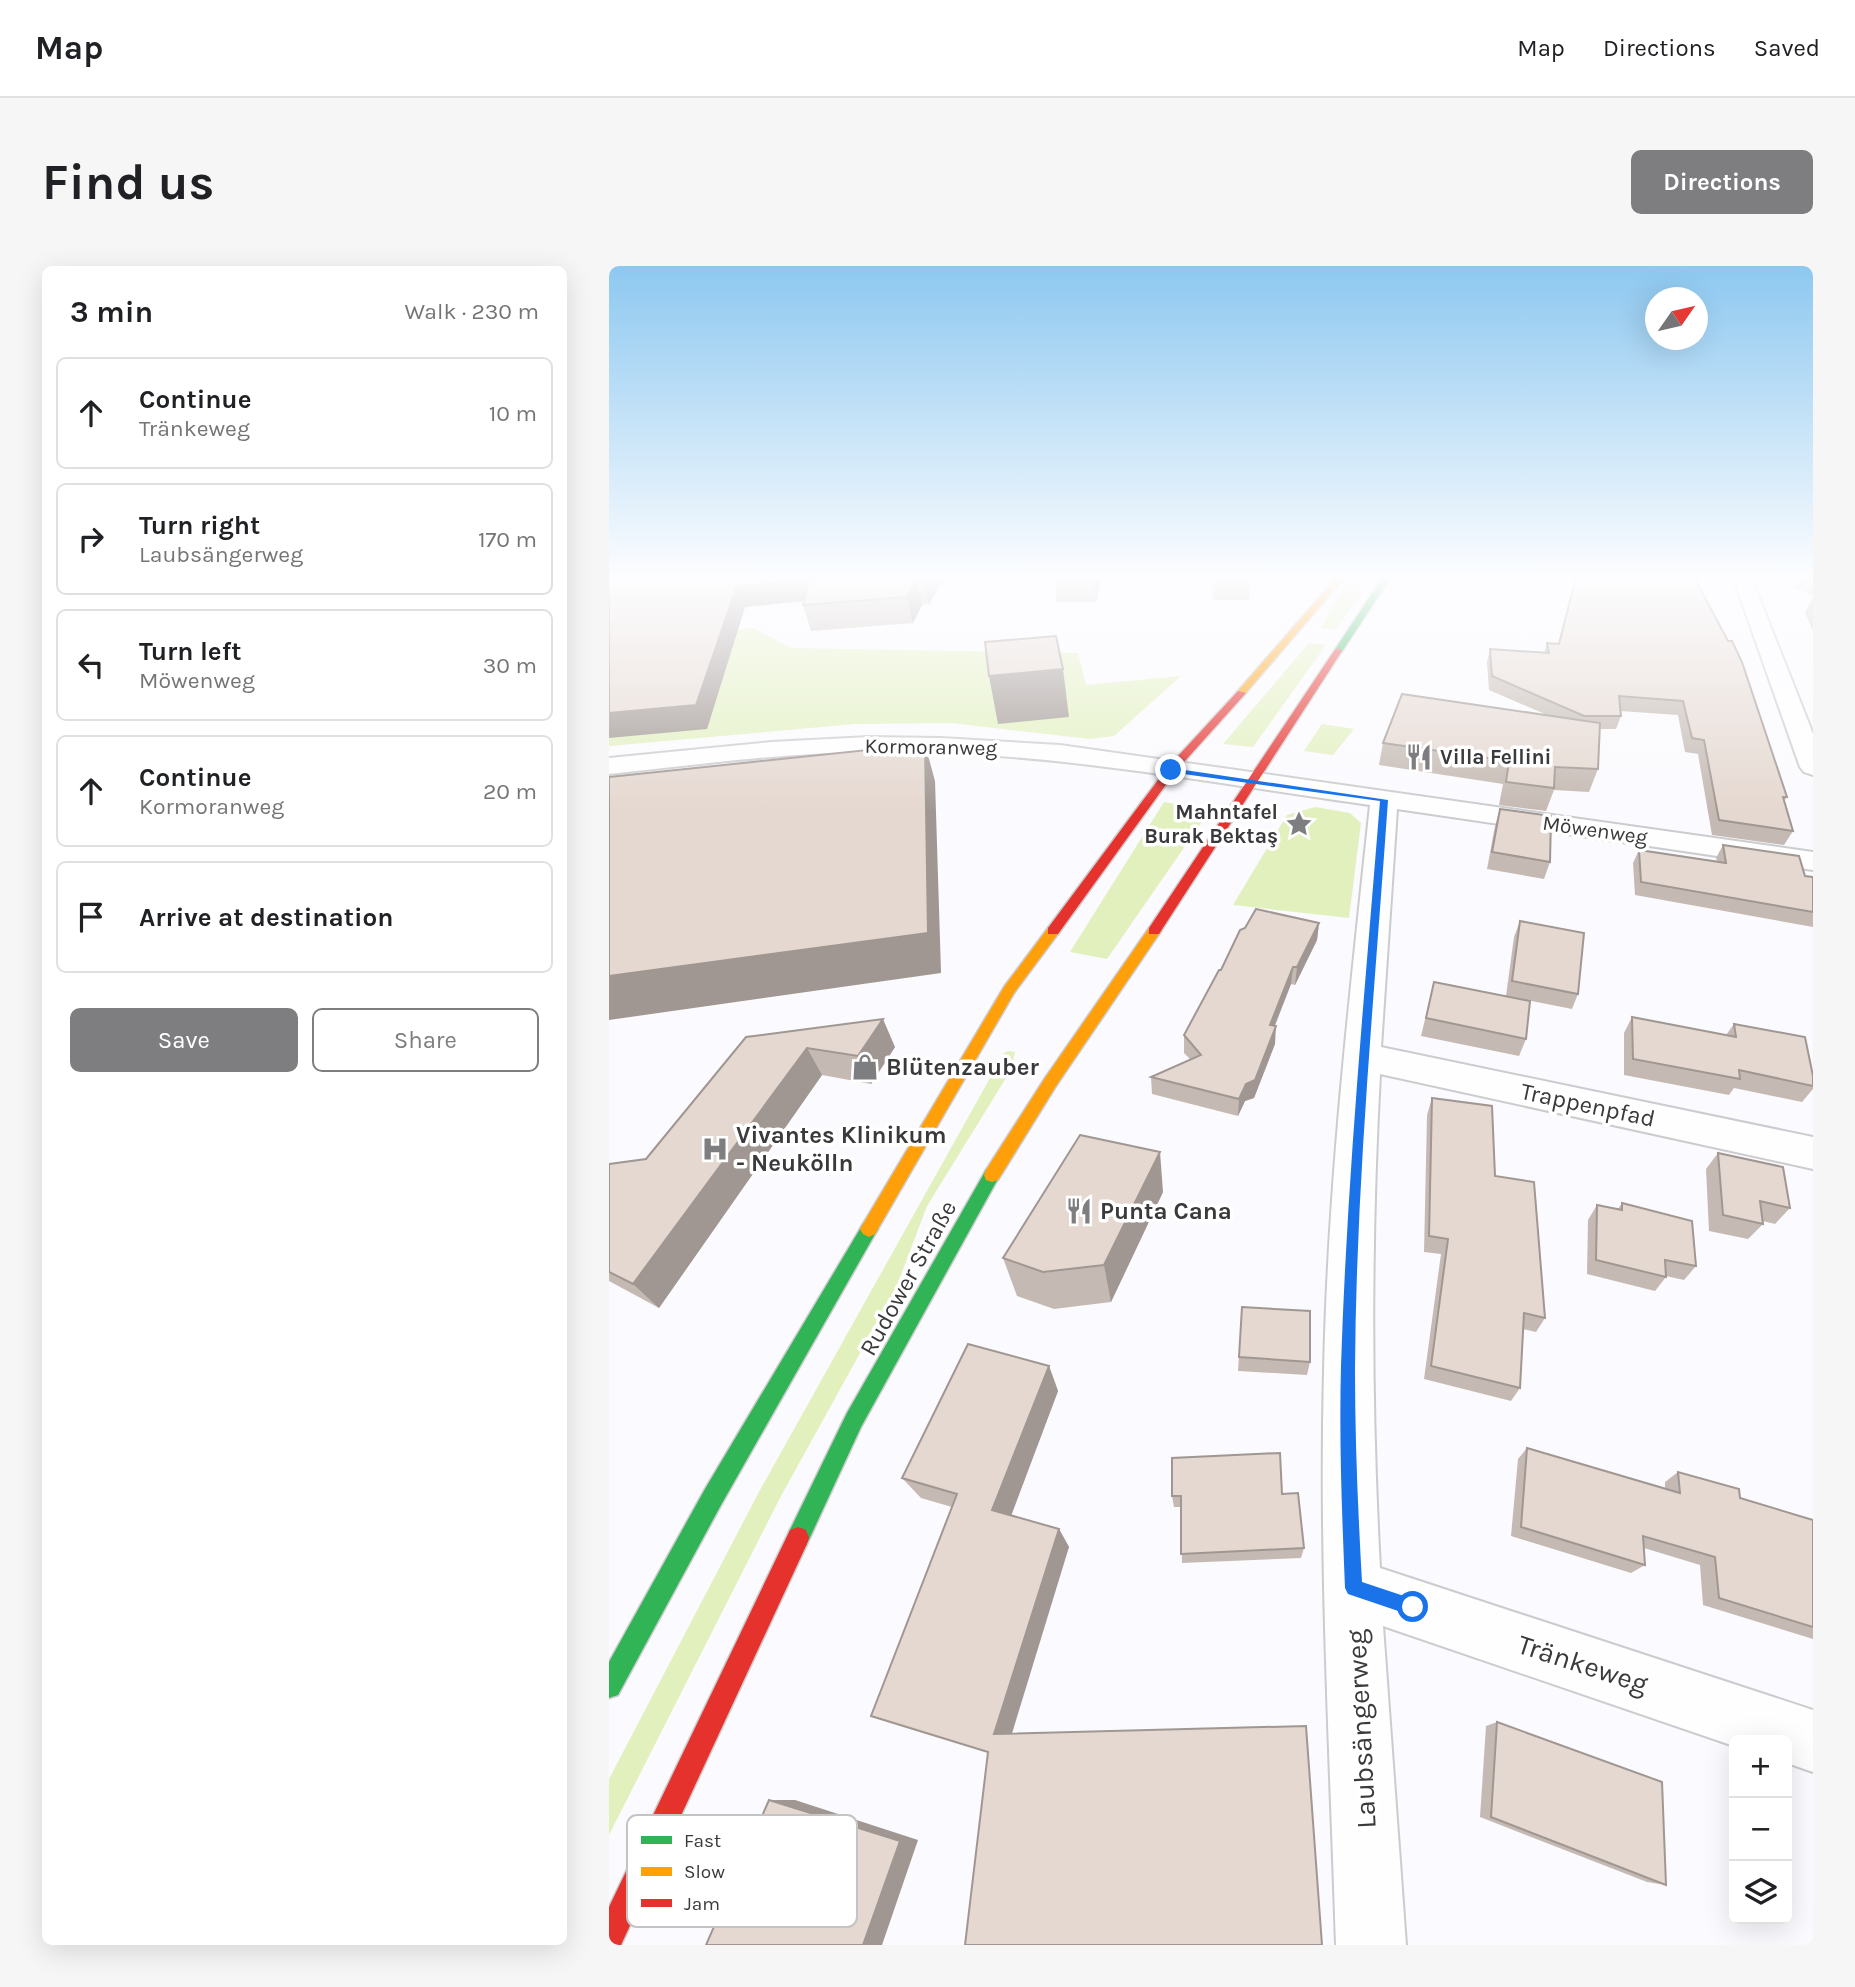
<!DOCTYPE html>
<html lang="en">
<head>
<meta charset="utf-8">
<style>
  :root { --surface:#fff; --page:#f6f6f6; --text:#202124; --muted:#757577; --line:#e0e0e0; --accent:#7e7d80 }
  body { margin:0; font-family:Karla,sans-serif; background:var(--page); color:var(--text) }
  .controls { position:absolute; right:21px; bottom:21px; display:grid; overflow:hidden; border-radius:10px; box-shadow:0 7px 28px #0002 }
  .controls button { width:63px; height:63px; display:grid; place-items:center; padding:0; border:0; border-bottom:2px solid var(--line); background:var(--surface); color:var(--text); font:35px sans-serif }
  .compass { position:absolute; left:1036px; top:21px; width:63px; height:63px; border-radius:50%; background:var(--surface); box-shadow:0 7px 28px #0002; rotate:56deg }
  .stop { position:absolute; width:21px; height:21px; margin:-16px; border:5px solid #1a73e8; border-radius:50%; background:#fff }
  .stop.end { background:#1a73e8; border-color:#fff; box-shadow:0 2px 7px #0008 }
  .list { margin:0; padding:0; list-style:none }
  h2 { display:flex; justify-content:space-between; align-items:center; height:91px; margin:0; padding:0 28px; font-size:30px }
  h2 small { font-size:23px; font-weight:400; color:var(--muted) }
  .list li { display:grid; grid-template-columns:46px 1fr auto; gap:21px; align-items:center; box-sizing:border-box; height:112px; margin:0 14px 14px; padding:0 14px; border:2px solid var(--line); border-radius:10px }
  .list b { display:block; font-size:26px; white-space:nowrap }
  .list p { margin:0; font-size:23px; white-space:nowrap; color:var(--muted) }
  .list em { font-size:23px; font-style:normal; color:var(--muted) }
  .actions { display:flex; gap:14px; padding:21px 28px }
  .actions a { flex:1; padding:16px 0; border:2px solid var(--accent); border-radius:10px; text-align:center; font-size:24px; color:var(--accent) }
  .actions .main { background:var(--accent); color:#fff }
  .icon { flex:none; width:38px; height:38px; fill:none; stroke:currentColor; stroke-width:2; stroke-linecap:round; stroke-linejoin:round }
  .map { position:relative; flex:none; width:1204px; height:1679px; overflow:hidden; border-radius:10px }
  header { display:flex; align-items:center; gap:42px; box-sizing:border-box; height:98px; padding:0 35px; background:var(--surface); border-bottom:2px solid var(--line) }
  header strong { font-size:33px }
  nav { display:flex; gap:38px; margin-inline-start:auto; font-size:24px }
  .intro { display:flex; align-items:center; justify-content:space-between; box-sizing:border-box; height:168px; padding:0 42px }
  h1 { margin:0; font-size:49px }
  .button { padding:18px 32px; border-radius:10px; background:var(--accent); color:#fff; font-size:24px; font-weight:700 }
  main { display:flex; gap:42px; padding:0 42px }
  aside { flex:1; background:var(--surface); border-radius:10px; box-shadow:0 7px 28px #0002 }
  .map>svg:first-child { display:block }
  .green { fill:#e2f0be }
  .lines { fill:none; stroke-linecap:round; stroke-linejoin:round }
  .street-casing { stroke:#cccccf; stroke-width:4 }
  .fast-casing { stroke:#cccccf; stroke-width:3 }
  .slow-casing { stroke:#cccccf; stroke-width:3 }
  .jam-casing { stroke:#cccccf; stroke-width:3 }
  .street { fill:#fefeff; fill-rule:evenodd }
  .fast { fill:#30b455; fill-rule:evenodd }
  .slow { fill:#ff9f0a; fill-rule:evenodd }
  .jam { fill:#e5322d; fill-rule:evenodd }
  .wall { fill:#c5bab3 }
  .shaded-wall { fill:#a09792 }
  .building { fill:#e5d8d0; stroke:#a09792; stroke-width:2 }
  .route { fill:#1a73e8 }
  .labels { text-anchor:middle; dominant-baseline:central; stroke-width:7; stroke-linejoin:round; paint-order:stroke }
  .far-street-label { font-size:21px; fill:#3a393c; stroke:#fff }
  .far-poi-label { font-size:21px; font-weight:bold; fill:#3a393c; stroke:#fff; text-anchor:start }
  .poi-label { font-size:24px; font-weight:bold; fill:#3a393c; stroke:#fff; text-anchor:start }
  .street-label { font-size:24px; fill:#3a393c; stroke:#fff }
  .near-street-label { font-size:28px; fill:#3a393c; stroke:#fff }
  .key { fill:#fff; stroke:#c4c4c4; stroke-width:2 }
  .key-label { font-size:19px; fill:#3a393c }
</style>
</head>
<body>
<header>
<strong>Map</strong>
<nav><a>Map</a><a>Directions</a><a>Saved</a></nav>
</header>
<div class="intro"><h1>Find us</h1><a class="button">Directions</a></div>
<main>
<aside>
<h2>3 min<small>Walk · 230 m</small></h2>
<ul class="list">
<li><svg class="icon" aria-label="ahead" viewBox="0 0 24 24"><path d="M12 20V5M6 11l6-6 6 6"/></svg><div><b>Continue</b><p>Tränkeweg</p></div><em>10 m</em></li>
<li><svg class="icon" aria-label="right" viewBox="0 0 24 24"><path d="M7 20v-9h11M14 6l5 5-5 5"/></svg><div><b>Turn right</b><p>Laubsängerweg</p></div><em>170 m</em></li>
<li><svg class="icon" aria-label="left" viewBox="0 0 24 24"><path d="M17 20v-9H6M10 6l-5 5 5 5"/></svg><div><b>Turn left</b><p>Möwenweg</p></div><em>30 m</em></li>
<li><svg class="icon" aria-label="ahead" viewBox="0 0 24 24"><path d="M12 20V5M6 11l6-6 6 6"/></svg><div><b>Continue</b><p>Kormoranweg</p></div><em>20 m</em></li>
<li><svg class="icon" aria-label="arrive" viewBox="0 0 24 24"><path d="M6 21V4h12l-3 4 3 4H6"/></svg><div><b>Arrive at destination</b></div></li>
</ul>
<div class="actions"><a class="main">Save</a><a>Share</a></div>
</aside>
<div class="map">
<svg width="1204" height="1679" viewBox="0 0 1204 1679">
  <rect width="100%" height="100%" fill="#fbfafe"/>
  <g class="green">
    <path d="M 743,311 L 765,311 L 726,364 L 712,362 L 731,325 Z"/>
    <path d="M 145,362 L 182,382 L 469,387 L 477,419 L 572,410 L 505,470 L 481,473 L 342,457 L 246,458 L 0,480 L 0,375 Z"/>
    <path d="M 700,377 L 717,379 L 644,481 L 614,478 Z"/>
    <path d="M 713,458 L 745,463 L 724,489 L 695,485 Z"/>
    <path d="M 555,536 L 601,544 L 498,693 L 461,686 Z"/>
    <path d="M 706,541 L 741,547 L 752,557 L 740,652 L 624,639 L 678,549 Z"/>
    <path d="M 399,785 L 406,786 L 402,804 L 318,940 L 287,1022 L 172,1230 L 0,1569 L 0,1513 L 151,1224 L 395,787 Z"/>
  </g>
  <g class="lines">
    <g class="street-casing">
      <g id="street">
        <path d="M 1124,311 L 1142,311 L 1204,468 L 1204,509 L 1195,506 L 1191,501 Z"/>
        <path d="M 260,471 L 332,472 L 451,479 L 1204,586 L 1204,604 L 788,543 L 772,781 L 1204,871 L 1204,903 L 771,808 C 762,973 762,1137 771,1302 L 1204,1444 L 1204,1506 L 1178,1497 L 1178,1474 L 1125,1474 L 1125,1480 L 774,1360 L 797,1679 L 727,1679 C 721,1488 710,1297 715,1105 C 719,916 741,728 761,539 C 610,518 460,489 307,486 C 205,483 102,497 0,508 L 0,492 L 162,476 Z"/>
      </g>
    </g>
    <g class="fast-casing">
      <g id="fast">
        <path d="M 774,311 L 782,311 L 732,387 L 726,387 L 725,385 Z"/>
        <path d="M 383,902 L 389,904 L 391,909 L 252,1161 L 197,1280 L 189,1283 L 181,1280 L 178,1272 L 181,1264 L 238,1147 L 377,904 Z"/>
        <path d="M 260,955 L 266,958 L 269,963 L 266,968 L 112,1239 L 9,1429 L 0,1432 L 0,1396 L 96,1223 L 254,958 Z"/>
      </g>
    </g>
    <g class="slow-casing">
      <g id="slow">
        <path d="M 728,311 L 736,311 L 635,429 L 629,429 L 629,425 Z"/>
        <path d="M 444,661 L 451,665 L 405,727 L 266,968 L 260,971 L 254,968 L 251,963 L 254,958 L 395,721 L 439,662 Z"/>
        <path d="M 545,661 L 552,665 L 447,820 L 389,914 L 383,916 L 377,914 L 375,909 L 377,904 L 436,812 L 540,662 Z"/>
      </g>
    </g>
    <g class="jam-casing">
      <g id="jam">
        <path d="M 729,382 L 733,385 L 550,668 L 540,668 L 540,662 L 725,385 Z"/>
        <path d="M 629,425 L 637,427 L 566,506 L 449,668 L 439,668 L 439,662 L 558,502 Z"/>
        <path d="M 189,1261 L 197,1264 L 200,1272 L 197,1280 L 12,1679 L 0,1679 L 0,1641 L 181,1264 Z"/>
      </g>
    </g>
    <use href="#street" class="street"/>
    <use href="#fast" class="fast"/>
    <use href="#slow" class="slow"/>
    <use href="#jam" class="jam"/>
  </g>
  <g class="wall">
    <path d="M 0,311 L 336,311 L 320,338 L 313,339 L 304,357 L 202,365 L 194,339 L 195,335 L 136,341 L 98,463 Z"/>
    <path d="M 445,311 L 492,311 L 487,336 L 448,336 Z"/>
    <path d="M 603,311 L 641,311 L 640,334 L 604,334 Z"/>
    <path d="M 967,311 L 1178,531 L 1175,535 L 1184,565 L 1175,579 L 1103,569 L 1089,488 L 1076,486 L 1069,449 L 1011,445 L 1012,450 L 1007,463 L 991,463 L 989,503 L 980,526 L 945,524 L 937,545 L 890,539 L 894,518 L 770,499 L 774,477 L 938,449 L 880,424 L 878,396 L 881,383 L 935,387 L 938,377 L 950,378 Z"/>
    <path d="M 1188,311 L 1204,311 L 1204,329 L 1183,321 Z"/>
    <path d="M 1204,330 L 1204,365 L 1196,347 Z"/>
    <path d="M 891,543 L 941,596 L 935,613 L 878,603 L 886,560 Z"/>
    <path d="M 1114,579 L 1196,610 L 1204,611 L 1204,661 L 1026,629 L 1024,597 L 1030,584 L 1108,595 L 1107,592 Z"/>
    <path d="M 911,655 L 969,728 L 963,743 L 897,730 L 905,671 Z"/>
    <path d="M 710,657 L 708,674 L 686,719 L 682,718 L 666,760 L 666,778 L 645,832 L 636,835 L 629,850 L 543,828 L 542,811 L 581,793 L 575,787 L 575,769 L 612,704 Z"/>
    <path d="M 825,716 L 917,773 L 910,790 L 812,770 Z"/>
    <path d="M 1023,751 L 1117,769 L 1125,758 L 1204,810 L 1204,823 L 1193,836 L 1125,822 L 1120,829 L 1015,809 L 1015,767 Z"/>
    <path d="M 137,771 L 286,781 L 262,818 L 213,809 L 50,1042 L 0,1015 L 0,898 L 37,893 Z"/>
    <path d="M 823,832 L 886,910 L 936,1052 L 927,1066 L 914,1063 L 911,1122 L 902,1135 L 815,1113 L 832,988 L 815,986 L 818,849 Z"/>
    <path d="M 1109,887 L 1181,942 L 1166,958 L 1154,955 L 1154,958 L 1139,973 L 1100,965 L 1097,903 Z"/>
    <path d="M 554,926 L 502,1036 L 445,1043 L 408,1030 L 394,992 Z"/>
    <path d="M 1013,937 L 1087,1000 L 1075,1014 L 1057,1010 L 1057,1011 L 1046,1025 L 978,1008 L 979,954 L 988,939 L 1009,943 Z"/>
    <path d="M 633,1041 L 701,1096 L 698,1109 L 629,1105 Z"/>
    <path d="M 440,1100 L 449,1125 L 402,1250 L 450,1263 L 460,1281 L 379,1486 L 343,1241 L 312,1232 L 293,1212 Z"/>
    <path d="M 918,1182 L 1056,1223 L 1056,1216 L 1069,1206 L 1131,1232 L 1204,1254 L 1204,1373 L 1094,1339 L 1091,1299 L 1035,1282 L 1036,1299 L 1022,1307 L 902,1270 L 909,1193 Z"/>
    <path d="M 673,1228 L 695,1282 L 692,1292 L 573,1297 L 572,1241 L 565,1241 L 563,1230 Z"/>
    <path d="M 888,1456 L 1057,1619 L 1038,1616 L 871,1551 L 877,1460 Z"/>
  </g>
  <g class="shaded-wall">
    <path d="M 199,311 L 207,311 L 205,334 L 136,341 L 98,463 L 0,472 L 0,447 L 128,320 Z"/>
    <path d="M 316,311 L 336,311 L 320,338 L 314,313 Z"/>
    <path d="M 484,311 L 492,311 L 487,336 Z"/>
    <path d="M 307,313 L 313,339 L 304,357 L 298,331 Z"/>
    <path d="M 454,403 L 460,451 L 389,458 L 380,410 Z"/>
    <path d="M 316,478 L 326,515 L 332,707 L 0,754 L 0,710 Z"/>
    <path d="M 710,657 L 708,674 L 686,719 L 688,701 Z"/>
    <path d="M 684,701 L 682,718 L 659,776 L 661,759 Z"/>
    <path d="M 274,753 L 286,781 L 262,818 L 249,790 Z"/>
    <path d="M 667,760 L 666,778 L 645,832 L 636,835 L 629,850 L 630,833 Z"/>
    <path d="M 198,782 L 213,809 L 50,1042 L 24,1018 Z"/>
    <path d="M 551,886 L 554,926 L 502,1036 L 495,999 Z"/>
    <path d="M 440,1100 L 449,1125 L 397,1263 L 383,1244 Z"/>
    <path d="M 450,1263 L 460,1281 L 401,1474 L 385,1468 Z"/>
    <path d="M 160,1534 L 186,1534 L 309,1574 L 273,1679 L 254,1679 Z"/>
  </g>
  <g class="building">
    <path d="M 0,311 L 199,311 L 198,314 L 128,320 L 87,439 L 0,447 Z"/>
    <path d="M 201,311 L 316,311 L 314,313 L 307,313 L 298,331 L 194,339 Z"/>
    <path d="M 967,311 L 1085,311 L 1119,375 L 1123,375 L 1133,396 L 1178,531 L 1174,531 L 1184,565 L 1110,554 L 1095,474 L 1083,472 L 1074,435 L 1010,430 L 1012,450 L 975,450 L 883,410 L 881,383 L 940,387 L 938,377 L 950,378 Z"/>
    <path d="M 447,370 L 454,403 L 380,410 L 376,376 Z"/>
    <path d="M 793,428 L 991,457 L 989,503 L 946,501 L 945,522 L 897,516 L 900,495 L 774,477 Z"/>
    <path d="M 316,478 L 319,667 L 0,710 L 0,511 Z"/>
    <path d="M 891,543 L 942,550 L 941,596 L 883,586 Z"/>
    <path d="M 1114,579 L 1190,590 L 1196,610 L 1204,611 L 1204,646 L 1032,616 L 1030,584 L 1117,597 Z"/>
    <path d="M 647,643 L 710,657 L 688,701 L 684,701 L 661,759 L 667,760 L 646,814 L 637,818 L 630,833 L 542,811 L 592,789 L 575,769 L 610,704 L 612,704 L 631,664 L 636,662 Z"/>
    <path d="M 911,655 L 975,667 L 969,728 L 903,715 Z"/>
    <path d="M 825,716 L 921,735 L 917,773 L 817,752 Z"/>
    <path d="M 1023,751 L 1127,771 L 1125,758 L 1196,771 L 1204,810 L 1204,820 L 1130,804 L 1131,813 L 1024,793 Z"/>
    <path d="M 274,753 L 249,790 L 198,782 L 24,1018 L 0,1006 L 0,898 L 37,893 L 137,771 Z"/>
    <path d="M 823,832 L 883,840 L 886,910 L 925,916 L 936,1052 L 915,1047 L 911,1122 L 822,1100 L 839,973 L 820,970 Z"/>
    <path d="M 471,869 L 551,886 L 495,999 L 434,1006 L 394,992 Z"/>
    <path d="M 1109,887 L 1174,901 L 1181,942 L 1151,935 L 1154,958 L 1114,949 Z"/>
    <path d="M 1013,937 L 1083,955 L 1087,1000 L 1056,994 L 1057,1011 L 987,994 L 988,939 L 1013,944 Z"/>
    <path d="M 633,1041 L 701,1045 L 701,1096 L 630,1091 Z"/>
    <path d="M 359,1078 L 440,1100 L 383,1244 L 450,1263 L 385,1468 L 697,1460 L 713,1679 L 356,1679 L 379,1486 L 262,1450 L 348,1228 L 293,1212 Z"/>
    <path d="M 918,1182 L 1071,1227 L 1069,1206 L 1130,1223 L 1131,1232 L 1204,1254 L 1204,1361 L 1110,1332 L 1106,1291 L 1034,1270 L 1036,1299 L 912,1261 Z"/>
    <path d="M 671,1187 L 673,1228 L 689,1227 L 695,1282 L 572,1288 L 572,1230 L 563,1230 L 563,1192 Z"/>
    <path d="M 888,1456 L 1053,1516 L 1057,1619 L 882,1551 Z"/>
    <path d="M 160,1534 L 291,1575 L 254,1679 L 97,1679 Z"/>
  </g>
  <linearGradient id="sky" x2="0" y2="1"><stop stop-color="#8dc8f0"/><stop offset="0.57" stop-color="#fdfdff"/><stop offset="1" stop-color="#fdfdff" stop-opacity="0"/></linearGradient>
  <rect width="1204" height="546" fill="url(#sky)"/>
  <path class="route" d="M 562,502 L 779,534 C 766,723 747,914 746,1104 C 746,1175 749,1245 753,1316 L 810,1335 L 812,1341 L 810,1347 L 804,1350 L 739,1328 L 736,1322 C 733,1248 730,1174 732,1100 C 738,911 756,723 771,535 L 560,506 Z"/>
  <defs>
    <g id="restaurant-bare" transform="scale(2.1)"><path d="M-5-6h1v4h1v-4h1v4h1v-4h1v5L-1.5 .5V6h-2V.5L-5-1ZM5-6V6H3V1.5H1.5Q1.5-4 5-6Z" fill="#7e7d80" stroke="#fff" stroke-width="2.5" paint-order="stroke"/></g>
    <g id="sight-bare" transform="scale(2.1)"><path d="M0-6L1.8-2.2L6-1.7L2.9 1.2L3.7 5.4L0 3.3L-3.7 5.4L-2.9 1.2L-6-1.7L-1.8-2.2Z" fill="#7e7d80" stroke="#fff" stroke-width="2.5" paint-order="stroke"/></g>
    <g id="shop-bare" transform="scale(2.1)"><path d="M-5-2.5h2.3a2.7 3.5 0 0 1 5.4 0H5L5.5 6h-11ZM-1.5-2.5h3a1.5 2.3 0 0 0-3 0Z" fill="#7e7d80" stroke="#fff" stroke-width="2.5" paint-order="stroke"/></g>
    <g id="hospital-bare" transform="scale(2.1)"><path d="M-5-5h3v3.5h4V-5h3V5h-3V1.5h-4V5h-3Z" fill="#7e7d80" stroke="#fff" stroke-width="2.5" paint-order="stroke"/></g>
  </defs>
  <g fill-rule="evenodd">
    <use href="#restaurant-bare" x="810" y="491"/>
    <use href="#sight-bare" x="690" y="558"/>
    <use href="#shop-bare" x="256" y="801"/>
    <use href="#hospital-bare" x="106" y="883"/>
    <use href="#restaurant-bare" x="470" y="945"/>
  </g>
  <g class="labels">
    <g class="far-street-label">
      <text transform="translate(322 481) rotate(1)">Kormoranweg</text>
      <text transform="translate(986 564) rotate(8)">Möwenweg</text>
    </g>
    <g class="far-poi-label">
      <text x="831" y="491">Villa Fellini</text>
      <text x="669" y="546" text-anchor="end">Mahntafel<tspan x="669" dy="24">Burak Bektaş</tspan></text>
    </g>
    <g class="poi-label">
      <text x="277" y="801">Blütenzauber</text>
      <text x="127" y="869">Vivantes Klinikum<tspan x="127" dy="28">- Neukölln</tspan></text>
      <text x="491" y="945">Punta Cana</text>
    </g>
    <g class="street-label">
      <text transform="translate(979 839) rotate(12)">Trappenpfad</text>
      <text transform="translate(299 1012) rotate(-61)">Rudower Straße</text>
    </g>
    <g class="near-street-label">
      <text transform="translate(974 1398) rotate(18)">Tränkeweg</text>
      <text transform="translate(752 1463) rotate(-93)">Laubsängerweg</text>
    </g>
  </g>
  <rect x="18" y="1549" width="230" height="112" rx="10" class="key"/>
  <rect x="32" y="1570" width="31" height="8" fill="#30b455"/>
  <rect x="32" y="1601" width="31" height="9" fill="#ff9f0a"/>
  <rect x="32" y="1633" width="31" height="8" fill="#e5322d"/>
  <g class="key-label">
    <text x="75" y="1581">Fast</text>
    <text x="75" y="1612">Slow</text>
    <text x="75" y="1644">Jam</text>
  </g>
</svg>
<div class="controls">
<button>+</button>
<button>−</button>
<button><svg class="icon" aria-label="layers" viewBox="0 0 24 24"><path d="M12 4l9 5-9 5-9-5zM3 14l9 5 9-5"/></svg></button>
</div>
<svg class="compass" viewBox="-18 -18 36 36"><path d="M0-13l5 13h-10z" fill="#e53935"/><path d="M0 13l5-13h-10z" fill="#757577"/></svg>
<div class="stop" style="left:804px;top:1341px"></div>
<div class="stop end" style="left:562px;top:504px"></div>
</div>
</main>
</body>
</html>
